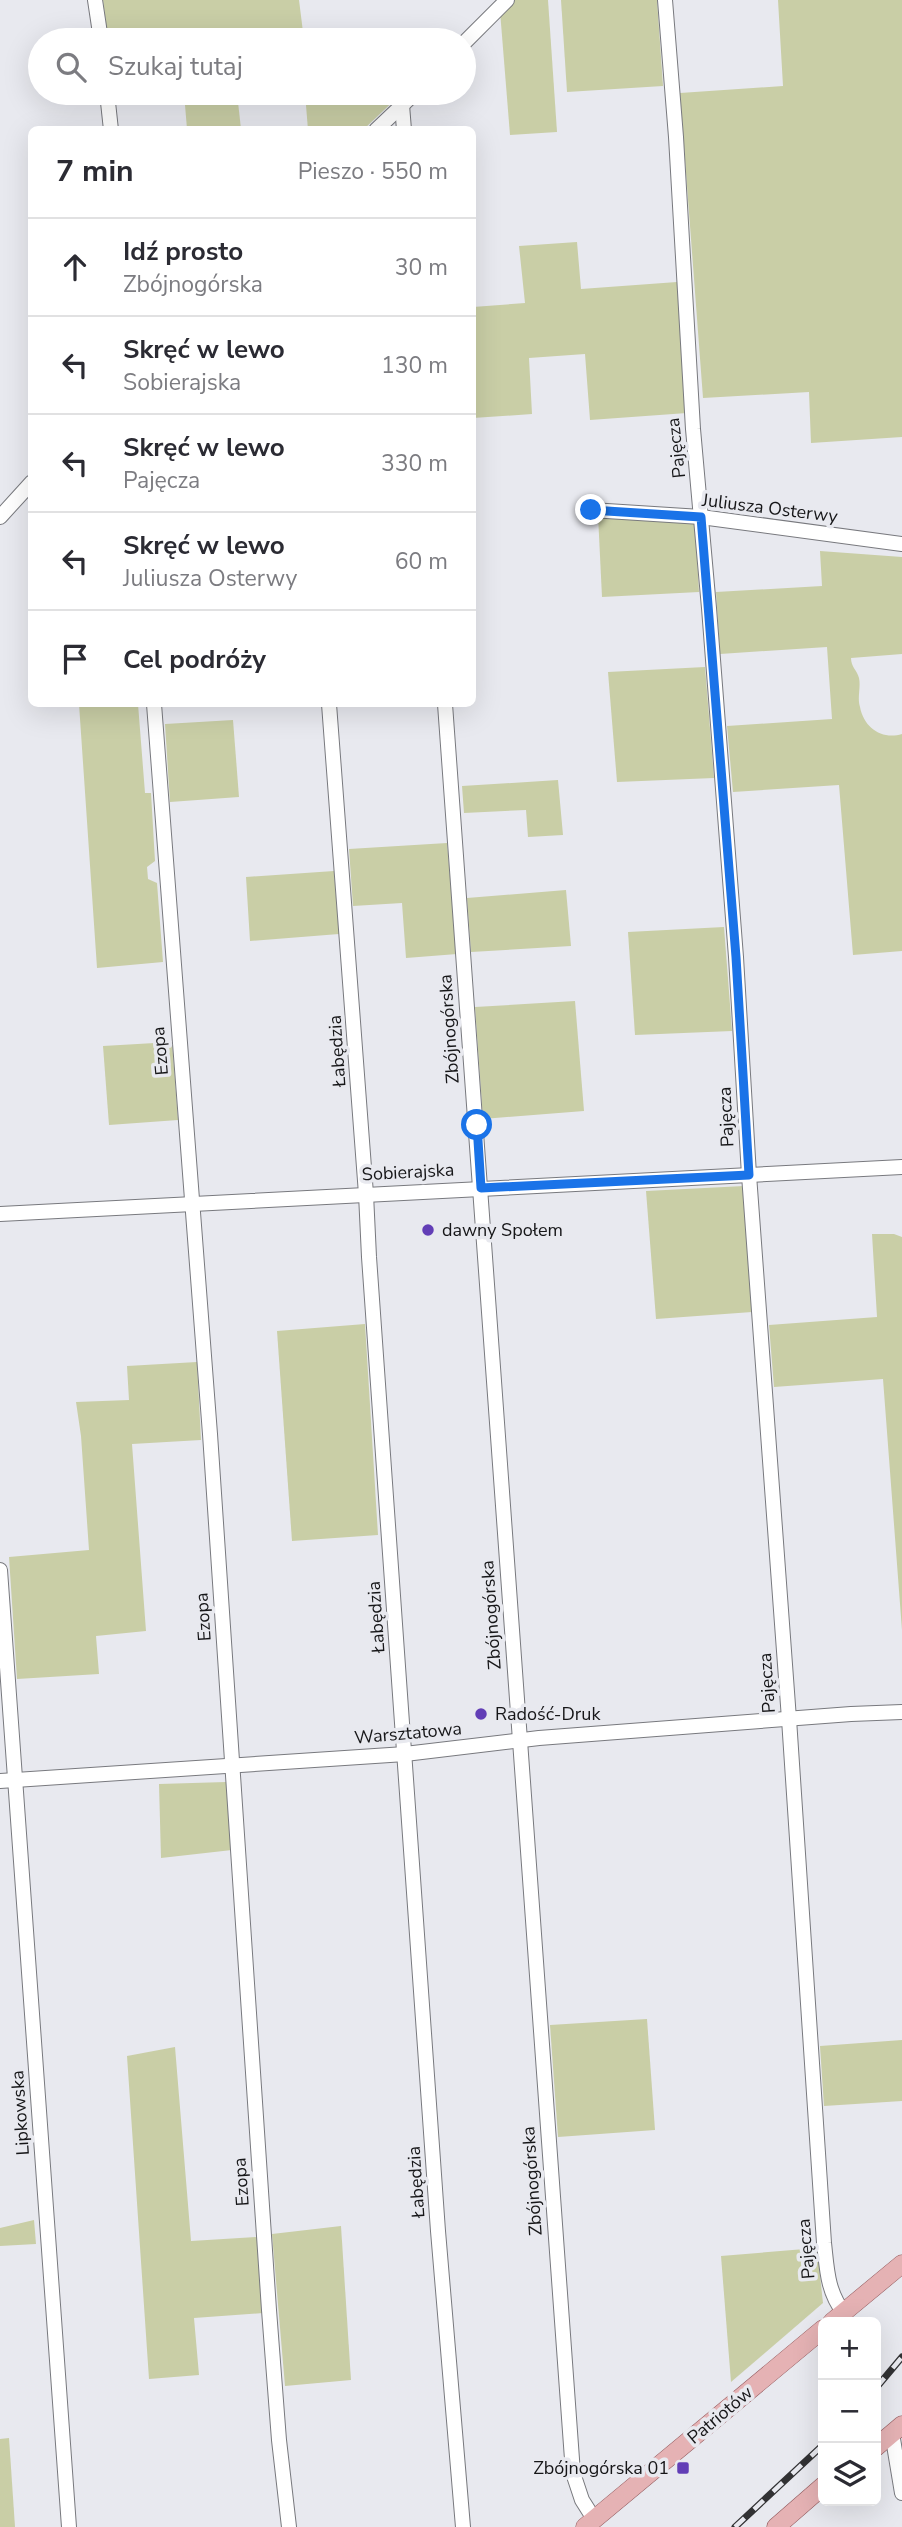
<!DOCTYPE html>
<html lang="pl">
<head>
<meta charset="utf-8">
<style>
  :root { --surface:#fff; --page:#f2f2f3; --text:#2b2b33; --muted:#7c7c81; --line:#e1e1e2 }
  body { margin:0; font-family:"Nunito Sans",sans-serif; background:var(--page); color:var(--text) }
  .controls { position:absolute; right:21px; bottom:21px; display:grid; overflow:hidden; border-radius:10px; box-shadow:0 7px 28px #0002 }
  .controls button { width:63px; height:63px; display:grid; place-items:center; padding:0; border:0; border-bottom:2px solid var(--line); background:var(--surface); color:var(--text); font:35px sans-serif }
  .stop { position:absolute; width:21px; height:21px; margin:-16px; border:5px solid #1a73e8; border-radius:50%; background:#fff }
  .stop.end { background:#1a73e8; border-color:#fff; box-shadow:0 2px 7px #0008 }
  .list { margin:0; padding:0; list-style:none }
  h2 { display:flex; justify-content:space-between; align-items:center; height:91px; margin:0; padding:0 28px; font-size:30px }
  h2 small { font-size:23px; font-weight:400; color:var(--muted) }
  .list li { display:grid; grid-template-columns:46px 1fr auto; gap:21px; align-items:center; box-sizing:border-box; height:98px; padding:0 28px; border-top:2px solid var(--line) }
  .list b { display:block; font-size:26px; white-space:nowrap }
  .list p { margin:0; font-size:23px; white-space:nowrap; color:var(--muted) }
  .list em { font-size:23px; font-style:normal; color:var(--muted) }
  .icon { flex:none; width:38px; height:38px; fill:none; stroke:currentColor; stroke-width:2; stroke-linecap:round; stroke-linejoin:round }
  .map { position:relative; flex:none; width:902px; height:2527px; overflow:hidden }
  .search { position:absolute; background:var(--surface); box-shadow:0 7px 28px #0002; left:28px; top:28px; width:448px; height:77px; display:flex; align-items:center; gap:18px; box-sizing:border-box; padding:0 24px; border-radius:38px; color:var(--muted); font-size:26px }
  .panel { position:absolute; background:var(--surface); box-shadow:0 7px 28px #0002; left:28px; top:126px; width:448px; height:581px; border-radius:10px }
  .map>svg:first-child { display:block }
  .green { fill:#c9cea6 }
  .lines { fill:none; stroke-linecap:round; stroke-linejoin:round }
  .minor-casing { stroke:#78797e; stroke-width:16 }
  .major-casing { stroke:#925a5d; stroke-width:19 }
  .minor { stroke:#fff; stroke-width:14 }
  .major { stroke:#e5b2b4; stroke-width:18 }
  .rail-casing { stroke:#323234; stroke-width:7 }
  .rail { stroke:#e8e9ef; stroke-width:4.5; stroke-dasharray:13; stroke-linecap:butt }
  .route { stroke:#1a73e8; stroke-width:9 }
  .poi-dot { fill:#623eb6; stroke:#e8e9ef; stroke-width:2.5 }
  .labels { text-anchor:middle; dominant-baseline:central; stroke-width:7; stroke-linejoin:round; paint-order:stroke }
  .street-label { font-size:18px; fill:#161618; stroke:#e8e9ef }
  .poi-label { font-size:18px; fill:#161618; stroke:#e8e9ef; text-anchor:start }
</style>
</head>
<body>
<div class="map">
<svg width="902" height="2527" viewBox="0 0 902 2527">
  <rect width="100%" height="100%" fill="#e8e9ef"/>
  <g class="green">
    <path d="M 103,0 L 299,0 L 304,40 L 108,40 Z"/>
    <path d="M 512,0 L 548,0 L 557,132 L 510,135 L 500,11 Z"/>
    <path d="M 561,0 L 657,0 L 663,86 L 567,92 Z"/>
    <path d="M 778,0 L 902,0 L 902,437 L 811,443 L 809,392 L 703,398 L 680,93 L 783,86 Z"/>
    <path d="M 184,93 L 237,93 L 241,129 L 187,129 Z"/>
    <path d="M 305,93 L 402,93 L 364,129 L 308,130 Z"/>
    <path d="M 577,242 L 581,289 L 677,282 L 687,413 L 590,420 L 585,354 L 529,358 L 532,414 L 473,418 L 473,307 L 525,303 L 519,246 Z"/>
    <path d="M 598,515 L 695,522 L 699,592 L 602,597 Z"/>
    <path d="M 820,551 L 902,557 L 902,654 L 851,658 C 851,667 857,670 859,678 C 861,687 857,698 860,707 C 864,728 882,740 902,734 L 902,951 L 853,955 L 839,785 L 733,792 L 727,726 L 832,719 L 827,647 L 720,654 L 716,592 L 822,586 Z"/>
    <path d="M 705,667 L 714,778 L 617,782 L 608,672 Z"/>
    <path d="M 79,704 L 138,704 L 145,793 L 151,793 L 155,861 L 147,867 L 148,879 L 157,883 L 163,962 L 97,968 Z"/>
    <path d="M 233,720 L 239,797 L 170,802 L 165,724 Z"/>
    <path d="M 558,780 L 563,835 L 528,837 L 526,810 L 464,813 L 462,786 Z"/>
    <path d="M 447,843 L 457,954 L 406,958 L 402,903 L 353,906 L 349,849 Z"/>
    <path d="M 334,871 L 339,934 L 250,941 L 246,877 Z"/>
    <path d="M 566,890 L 571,946 L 471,952 L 467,898 Z"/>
    <path d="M 724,927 L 732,1031 L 635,1035 L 628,932 Z"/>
    <path d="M 575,1001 L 584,1111 L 483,1119 L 475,1007 Z"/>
    <path d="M 172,1042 L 178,1120 L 109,1125 L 103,1046 Z"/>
    <path d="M 744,1186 L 752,1312 L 656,1319 L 646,1191 Z"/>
    <path d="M 872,1234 L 894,1234 L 902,1237 L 902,1630 L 883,1379 L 774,1387 L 769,1325 L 877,1317 Z"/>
    <path d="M 365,1324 L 378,1535 L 292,1541 L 277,1331 Z"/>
    <path d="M 197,1362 L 201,1440 L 132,1444 L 146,1631 L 96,1636 L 99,1674 L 17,1679 L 9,1557 L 89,1550 L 81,1436 L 76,1402 L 129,1400 L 127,1366 Z"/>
    <path d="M 226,1782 L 232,1850 L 161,1858 L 159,1784 Z"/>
    <path d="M 647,2019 L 655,2130 L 558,2137 L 550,2025 Z"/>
    <path d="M 902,2040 L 902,2101 L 824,2106 L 820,2046 Z"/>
    <path d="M 175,2047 L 191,2241 L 257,2237 L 263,2313 L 194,2318 L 199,2375 L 149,2379 L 127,2056 Z"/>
    <path d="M 34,2220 L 36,2244 L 0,2246 L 0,2228 Z"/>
    <path d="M 341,2226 L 351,2380 L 285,2386 L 272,2234 Z"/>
    <path d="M 817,2248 L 823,2303 L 731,2382 L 721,2256 Z"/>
    <path d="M 9,2438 L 15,2527 L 0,2527 L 0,2439 Z"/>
  </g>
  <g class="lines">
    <g class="minor-casing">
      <g id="minor">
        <path d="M 95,0 L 101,40"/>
        <path d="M 665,0 L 676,137 L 693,429 L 709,608 L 736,957 L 749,1175 L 789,1719 L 824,2243 C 827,2269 827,2291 844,2313"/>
        <path d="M 464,43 L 507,0"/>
        <path d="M 107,93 L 111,130"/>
        <path d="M 402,105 L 404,130"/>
        <path d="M 376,130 L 415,93"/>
        <path d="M 591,510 L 701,517 L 902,544"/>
        <path d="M 0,517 L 32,482"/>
        <path d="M 154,704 L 210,1434 L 269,2310 L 279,2440 L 289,2527"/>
        <path d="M 329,704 L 366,1194 L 369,1257 L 438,2231 L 463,2527"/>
        <path d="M 445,704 L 573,2473 L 582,2500 L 594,2519"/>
        <path d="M 0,1214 L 902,1167"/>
        <path d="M 0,1570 L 69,2527"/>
        <path d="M 0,1781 L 405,1754 L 539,1738 L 851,1714 L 902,1712"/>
        <path d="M 892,2433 L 902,2493"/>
      </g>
    </g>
    <g class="major-casing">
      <g id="major">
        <path d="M 832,2322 L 902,2264"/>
        <path d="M 876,2447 L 902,2425"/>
        <path d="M 585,2527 L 823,2329"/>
        <path d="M 776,2527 L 823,2486"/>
      </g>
    </g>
    <use href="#minor" class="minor"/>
    <use href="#major" class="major"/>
    <g class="rail-casing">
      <g id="rail">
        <path d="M 876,2388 L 902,2357"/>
        <path d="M 735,2527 L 823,2445"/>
      </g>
    </g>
    <use href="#rail" class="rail"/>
  </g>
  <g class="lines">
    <path class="route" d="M 477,1125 L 481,1188 L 749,1175 L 736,957 L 701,517 L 591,510"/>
  </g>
  <g class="poi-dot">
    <circle cx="428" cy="1230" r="7"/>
    <circle cx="481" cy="1714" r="7"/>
    <rect x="676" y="2461" width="14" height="14" rx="3.5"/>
  </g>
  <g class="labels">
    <g class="street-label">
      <text transform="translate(676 448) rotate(-96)">Pajęcza</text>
      <text transform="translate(770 508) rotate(7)">Juliusza Osterwy</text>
      <text transform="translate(449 1029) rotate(-94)">Zbójnogórska</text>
      <text transform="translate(160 1051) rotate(-95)">Ezopa</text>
      <text transform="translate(337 1051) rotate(-94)">Łabędzia</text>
      <text transform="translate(726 1117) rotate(-93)">Pajęcza</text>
      <text transform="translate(408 1172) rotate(-3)">Sobierajska</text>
      <text transform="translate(491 1615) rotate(-94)">Zbójnogórska</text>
      <text transform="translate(203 1617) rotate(-94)">Ezopa</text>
      <text transform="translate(376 1617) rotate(-94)">Łabędzia</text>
      <text transform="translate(767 1683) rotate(-94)">Pajęcza</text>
      <text transform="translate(408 1733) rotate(-5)">Warsztatowa</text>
      <text transform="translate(20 2113) rotate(-94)">Lipkowska</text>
      <text transform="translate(532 2181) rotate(-94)">Zbójnogórska</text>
      <text transform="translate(241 2182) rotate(-94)">Ezopa</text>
      <text transform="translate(416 2182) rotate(-94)">Łabędzia</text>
      <text transform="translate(806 2249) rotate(-95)">Pajęcza</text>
      <text transform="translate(720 2415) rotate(-40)">Patriotów</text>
    </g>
    <g class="poi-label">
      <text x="442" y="1230">dawny Społem</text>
      <text x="495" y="1714">Radość-Druk</text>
      <text x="669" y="2468" text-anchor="end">Zbójnogórska 01</text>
    </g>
  </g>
</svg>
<div class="controls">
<button>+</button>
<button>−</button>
<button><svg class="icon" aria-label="layers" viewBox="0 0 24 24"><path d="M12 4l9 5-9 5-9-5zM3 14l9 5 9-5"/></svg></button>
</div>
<div class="stop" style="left:477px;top:1125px"></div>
<div class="stop end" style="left:591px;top:510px"></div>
<div class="search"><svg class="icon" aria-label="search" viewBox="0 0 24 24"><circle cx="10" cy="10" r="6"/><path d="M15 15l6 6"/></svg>Szukaj tutaj</div>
<section class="panel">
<h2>7 min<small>Pieszo · 550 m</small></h2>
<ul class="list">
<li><svg class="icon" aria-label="ahead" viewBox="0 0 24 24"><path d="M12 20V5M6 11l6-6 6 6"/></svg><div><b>Idź prosto</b><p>Zbójnogórska</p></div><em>30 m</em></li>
<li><svg class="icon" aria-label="left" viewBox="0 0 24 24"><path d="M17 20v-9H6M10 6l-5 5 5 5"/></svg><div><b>Skręć w lewo</b><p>Sobierajska</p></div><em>130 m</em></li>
<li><svg class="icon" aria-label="left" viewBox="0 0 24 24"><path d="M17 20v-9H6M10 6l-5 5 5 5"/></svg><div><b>Skręć w lewo</b><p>Pajęcza</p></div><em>330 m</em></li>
<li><svg class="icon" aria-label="left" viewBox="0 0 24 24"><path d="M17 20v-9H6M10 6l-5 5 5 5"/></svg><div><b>Skręć w lewo</b><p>Juliusza Osterwy</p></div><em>60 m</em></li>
<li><svg class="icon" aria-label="arrive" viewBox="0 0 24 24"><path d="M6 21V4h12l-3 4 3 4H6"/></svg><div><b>Cel podróży</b></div></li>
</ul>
</section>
</div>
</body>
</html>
